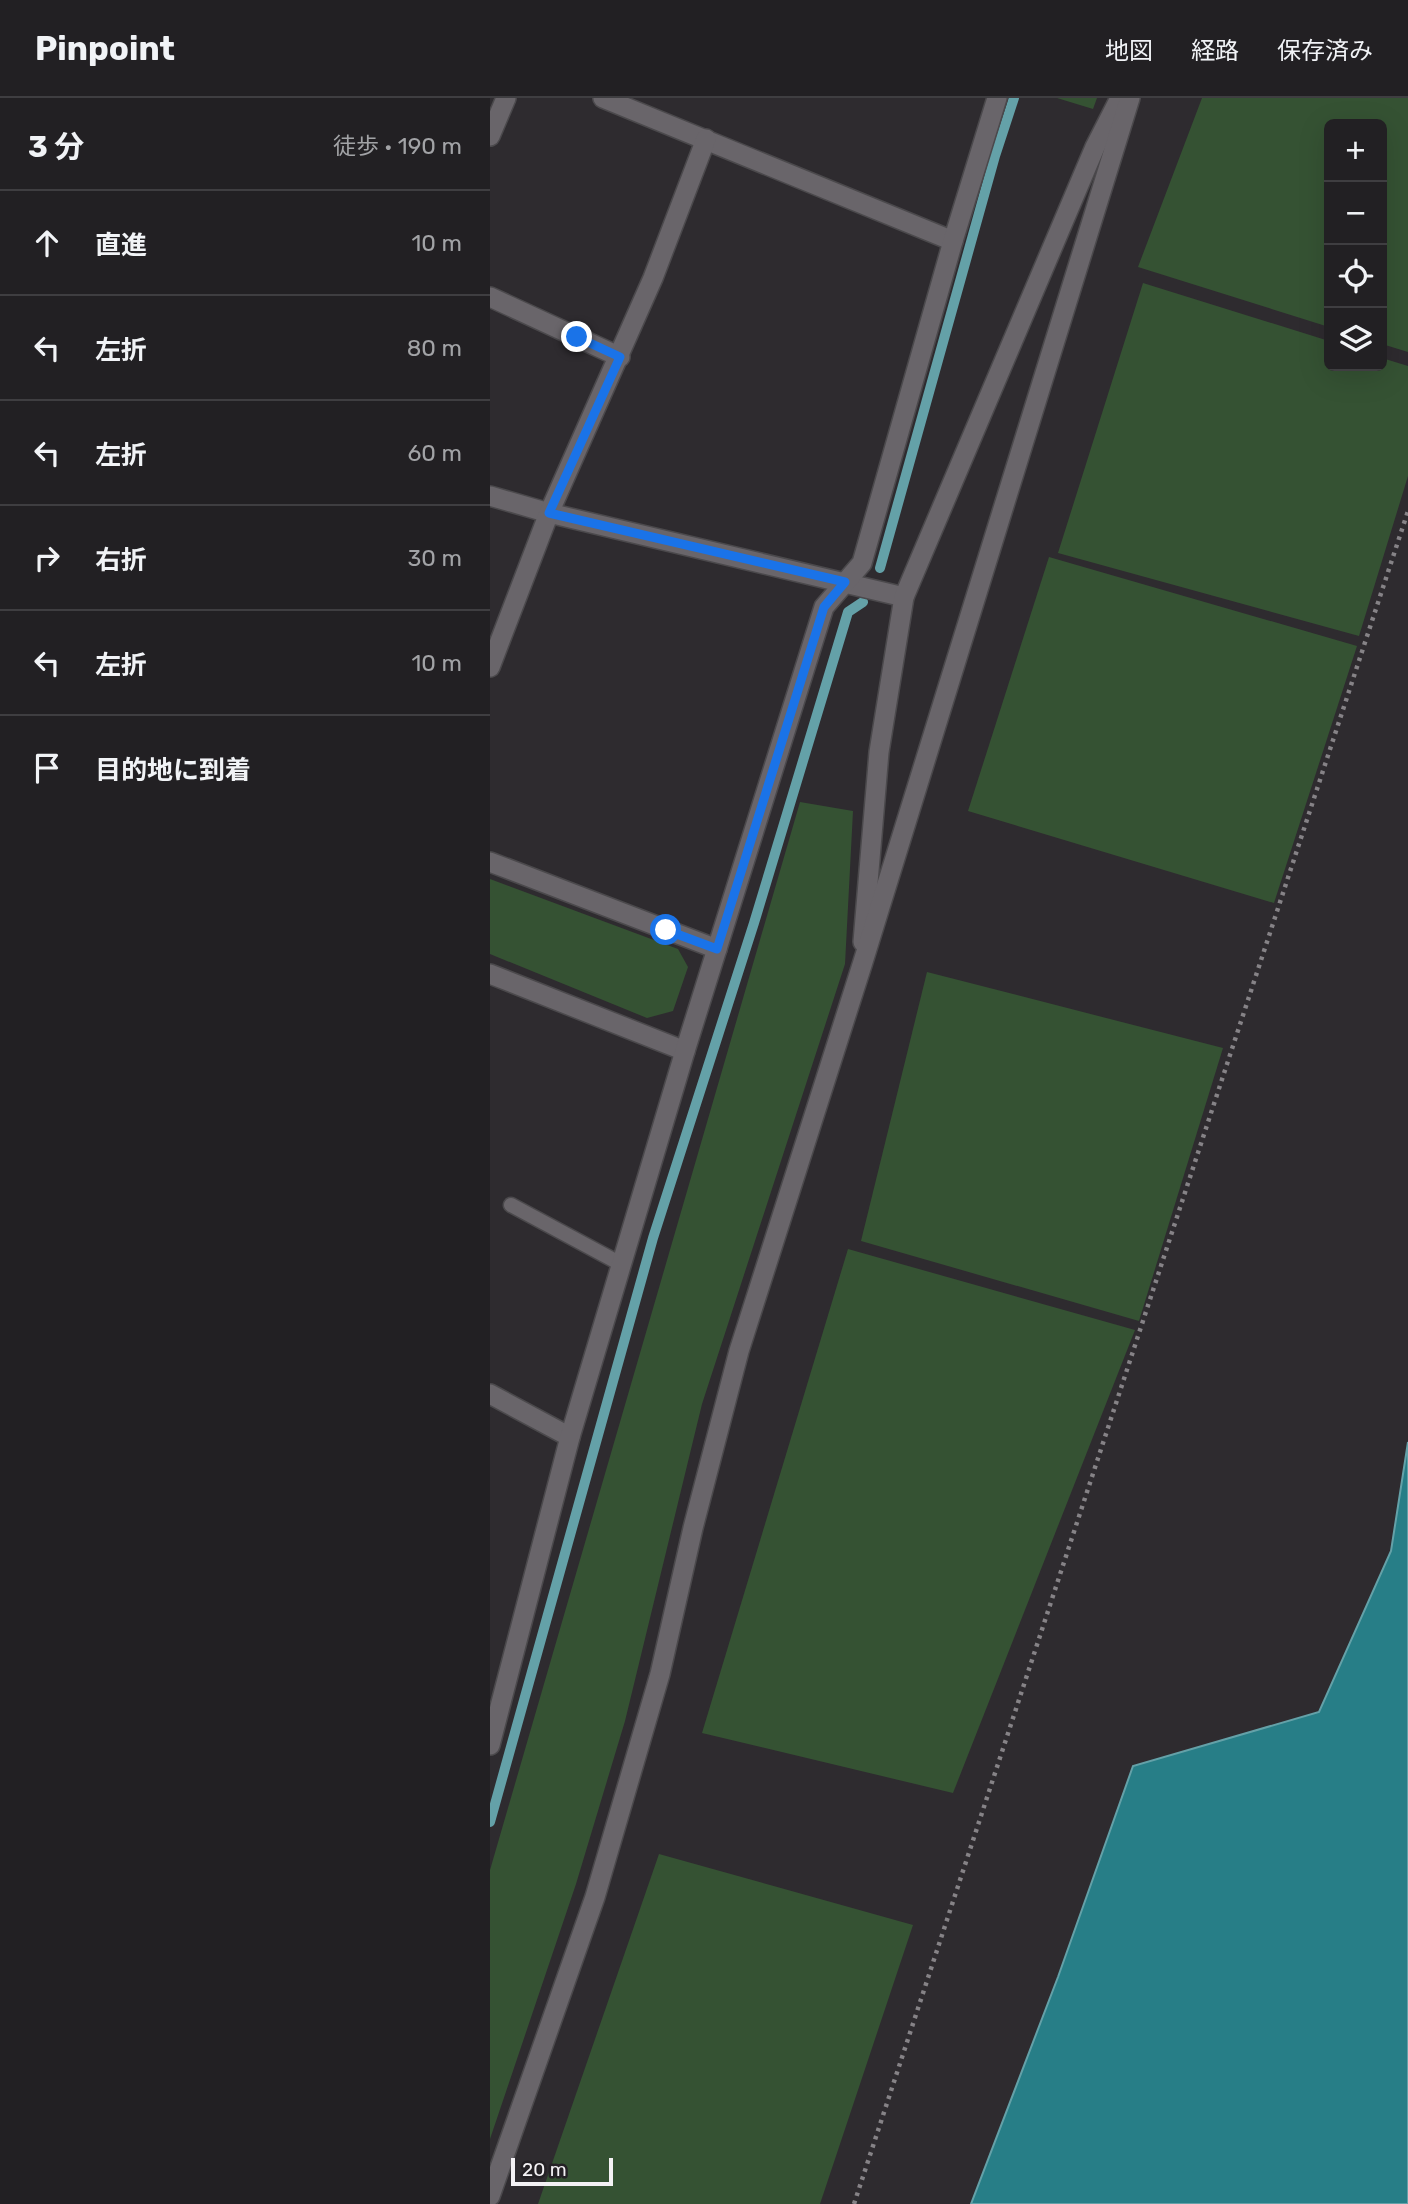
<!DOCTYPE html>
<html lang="ja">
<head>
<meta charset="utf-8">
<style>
  :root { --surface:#222023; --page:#2a282b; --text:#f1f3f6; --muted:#a2a3a6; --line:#3f3e41 }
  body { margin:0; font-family:Rubik,"Noto Sans JP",sans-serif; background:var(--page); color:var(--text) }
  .controls { position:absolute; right:21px; top:21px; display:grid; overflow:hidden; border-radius:10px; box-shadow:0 7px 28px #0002 }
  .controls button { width:63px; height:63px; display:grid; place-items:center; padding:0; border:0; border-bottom:2px solid var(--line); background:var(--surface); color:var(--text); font:35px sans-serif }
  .scale { position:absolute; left:21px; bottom:18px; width:102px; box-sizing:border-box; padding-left:7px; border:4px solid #f4f2f5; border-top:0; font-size:19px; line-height:24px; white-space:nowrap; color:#f4f2f5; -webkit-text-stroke:5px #242125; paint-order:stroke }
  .stop { position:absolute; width:21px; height:21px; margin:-16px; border:5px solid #1a73e8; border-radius:50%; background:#fff }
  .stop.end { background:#1a73e8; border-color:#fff; box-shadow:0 2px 7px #0008 }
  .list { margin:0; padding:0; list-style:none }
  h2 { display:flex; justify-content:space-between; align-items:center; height:91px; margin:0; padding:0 28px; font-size:30px }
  h2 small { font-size:23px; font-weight:400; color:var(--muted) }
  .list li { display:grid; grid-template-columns:46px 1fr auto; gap:21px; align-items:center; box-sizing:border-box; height:105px; padding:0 28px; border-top:2px solid var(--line) }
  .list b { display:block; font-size:26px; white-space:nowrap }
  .list em { font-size:23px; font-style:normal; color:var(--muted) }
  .icon { flex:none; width:38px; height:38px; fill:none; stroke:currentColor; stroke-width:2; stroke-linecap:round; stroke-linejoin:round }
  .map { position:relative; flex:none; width:918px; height:2106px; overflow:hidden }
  header { display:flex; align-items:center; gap:42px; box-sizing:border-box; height:98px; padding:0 35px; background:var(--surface); border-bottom:2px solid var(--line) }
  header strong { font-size:33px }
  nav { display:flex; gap:38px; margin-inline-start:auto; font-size:24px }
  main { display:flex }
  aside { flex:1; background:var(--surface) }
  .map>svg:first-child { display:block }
  .green { fill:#355233 }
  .water { fill:#277e87; stroke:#64a1a8; stroke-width:2 }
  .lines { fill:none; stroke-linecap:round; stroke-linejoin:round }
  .stream { stroke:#64a1a8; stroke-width:10 }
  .service-casing { stroke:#4b494c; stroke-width:17 }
  .minor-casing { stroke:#4b494c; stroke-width:22 }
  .path { stroke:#868387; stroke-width:4.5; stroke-dasharray:3.5 5; stroke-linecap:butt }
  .service { stroke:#69656a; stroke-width:14 }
  .minor { stroke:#69656a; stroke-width:19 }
  .route { stroke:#1a73e8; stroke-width:9 }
</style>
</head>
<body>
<header>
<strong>Pinpoint</strong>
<nav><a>地図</a><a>経路</a><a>保存済み</a></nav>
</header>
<main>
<aside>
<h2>3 分<small>徒歩 · 190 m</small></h2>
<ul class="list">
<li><svg class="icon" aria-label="ahead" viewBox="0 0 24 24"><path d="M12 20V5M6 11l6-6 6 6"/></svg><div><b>直進</b></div><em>10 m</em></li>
<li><svg class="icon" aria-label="left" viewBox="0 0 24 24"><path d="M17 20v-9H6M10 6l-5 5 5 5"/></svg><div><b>左折</b></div><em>80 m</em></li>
<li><svg class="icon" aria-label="left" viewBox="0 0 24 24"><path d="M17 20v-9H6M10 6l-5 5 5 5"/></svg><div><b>左折</b></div><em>60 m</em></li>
<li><svg class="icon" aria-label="right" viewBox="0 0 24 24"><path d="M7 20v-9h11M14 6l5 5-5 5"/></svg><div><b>右折</b></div><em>30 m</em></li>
<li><svg class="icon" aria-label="left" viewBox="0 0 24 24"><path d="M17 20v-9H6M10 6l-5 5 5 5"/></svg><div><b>左折</b></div><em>10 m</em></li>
<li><svg class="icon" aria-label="arrive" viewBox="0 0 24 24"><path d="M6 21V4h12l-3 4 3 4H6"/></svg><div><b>目的地に到着</b></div></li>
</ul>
</aside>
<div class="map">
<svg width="918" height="2106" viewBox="0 0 918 2106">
  <rect width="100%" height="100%" fill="#2e2b2f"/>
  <g class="green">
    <path d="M 567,0 L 607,0 L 603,11 Z"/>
    <path d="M 712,0 L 918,0 L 918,254 L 892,246 L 892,26 L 839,26 L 839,229 L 648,169 Z"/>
    <path d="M 653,185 L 839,243 L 839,268 L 892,268 L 892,260 L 918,268 L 918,378 L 869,538 L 568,455 Z"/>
    <path d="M 559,459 L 867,548 L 784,805 L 478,713 Z"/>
    <path d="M 310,704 L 363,713 L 355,866 L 212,1306 L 135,1623 L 86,1786 L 0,2041 L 0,1772 Z"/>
    <path d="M 0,781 L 188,851 L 198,869 L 183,913 L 157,920 L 0,856 Z"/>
    <path d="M 437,874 L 733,950 L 649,1223 L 371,1143 Z"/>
    <path d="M 358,1151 L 645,1232 L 463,1695 L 212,1635 Z"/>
    <path d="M 169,1756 L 423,1827 L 330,2106 L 48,2106 Z"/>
  </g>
  <path class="water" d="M 918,1344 L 918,2106 L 481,2106 L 568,1879 L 643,1668 L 829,1614 L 901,1453 Z"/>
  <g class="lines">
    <g class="stream">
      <path d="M 390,470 L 505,58 L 524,0"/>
      <path d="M 0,1724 L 163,1140 L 264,825 L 358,514 L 373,504"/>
    </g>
    <g class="service-casing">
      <path id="service" d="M 21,1107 L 131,1166"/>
    </g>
    <g class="minor-casing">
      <g id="minor">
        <path d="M 113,0 L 463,143"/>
        <path d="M 0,38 L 16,0"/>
        <path d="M 0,199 L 130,259"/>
        <path d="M 0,398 L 59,415 L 414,499"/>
        <path d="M 0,569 L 59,415 L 163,180 L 216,41"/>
        <path d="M 0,764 L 227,851"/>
        <path d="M 373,844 L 389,654 L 414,499 L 605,49 L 630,0"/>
        <path d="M 0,876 L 195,953"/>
        <path d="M 0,1296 L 80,1339"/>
        <path d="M 0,1647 L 80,1339 L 195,953 L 334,509 L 372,465 L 463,143 L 507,0"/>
        <path d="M 0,2098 L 105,1799 L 170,1576 L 203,1430 L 249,1253 L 372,867 L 640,0"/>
      </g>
    </g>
    <path class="path" d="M 364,2106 L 918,413"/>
    <use href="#service" class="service"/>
    <use href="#minor" class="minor"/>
  </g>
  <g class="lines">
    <path class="route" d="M 87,239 L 130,259 L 59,415 L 355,484 L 334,509 L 227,851 L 176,832"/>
  </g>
</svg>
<div class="controls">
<button>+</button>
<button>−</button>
<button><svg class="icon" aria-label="locate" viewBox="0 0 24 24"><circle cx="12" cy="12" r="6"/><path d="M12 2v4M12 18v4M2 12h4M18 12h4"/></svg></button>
<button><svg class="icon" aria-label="layers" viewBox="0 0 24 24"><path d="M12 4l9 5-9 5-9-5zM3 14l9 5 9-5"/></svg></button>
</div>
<div class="scale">20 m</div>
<div class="stop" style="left:176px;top:832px"></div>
<div class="stop end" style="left:87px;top:239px"></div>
</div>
</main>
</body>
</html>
